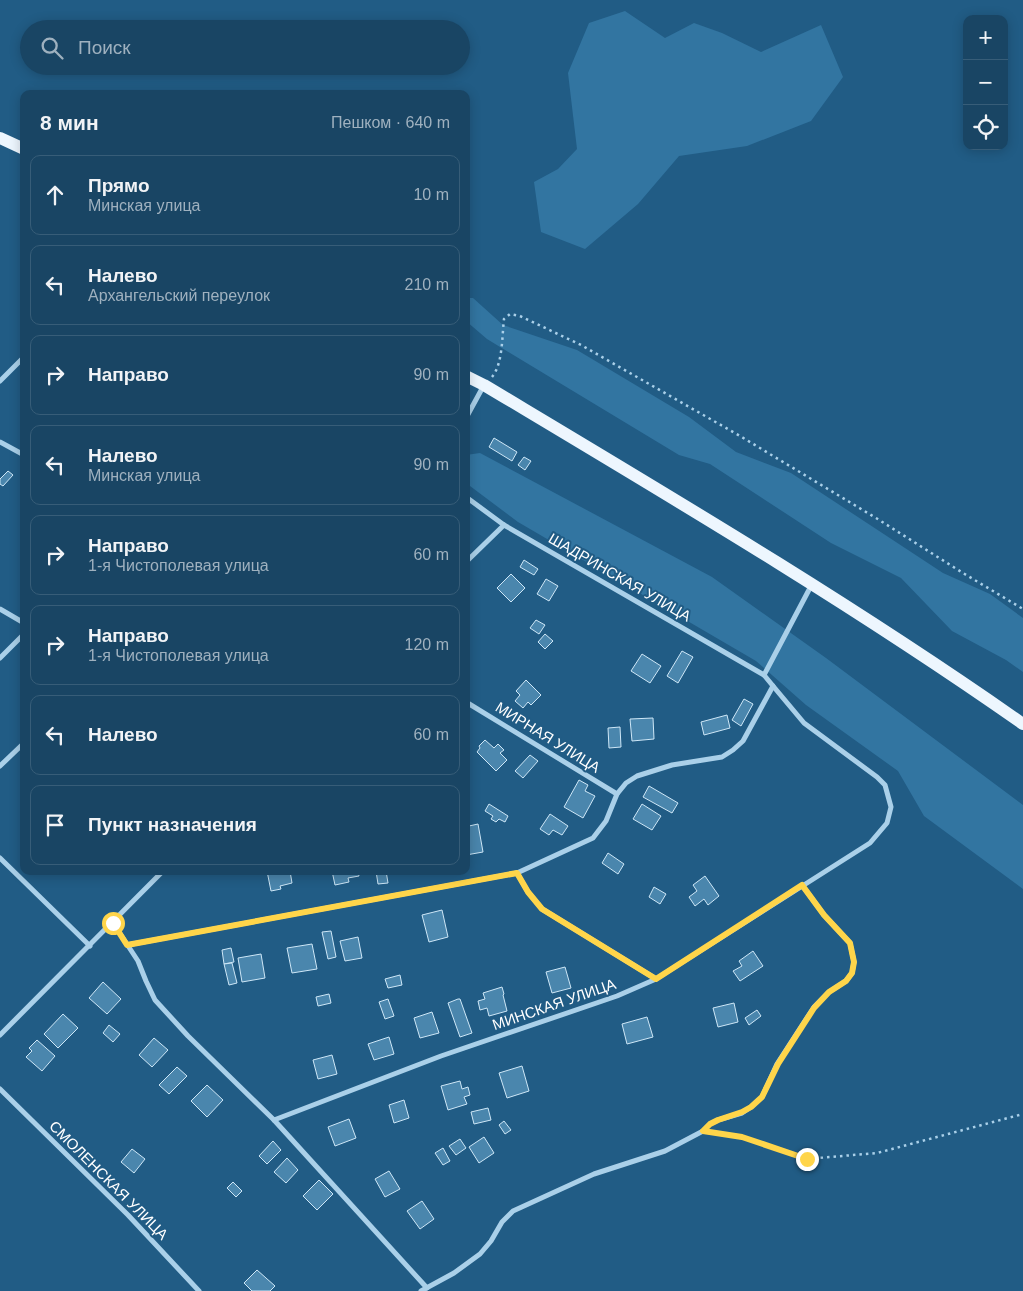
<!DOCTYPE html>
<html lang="ru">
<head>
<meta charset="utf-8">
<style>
  :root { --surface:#194564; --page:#224c6a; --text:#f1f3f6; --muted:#9fb1bf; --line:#375d78 }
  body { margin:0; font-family:Arial,sans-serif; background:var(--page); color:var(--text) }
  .controls { position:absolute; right:15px; top:15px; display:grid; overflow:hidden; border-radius:10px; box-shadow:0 2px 12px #0003 }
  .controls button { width:45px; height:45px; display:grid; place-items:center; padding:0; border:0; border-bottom:1px solid var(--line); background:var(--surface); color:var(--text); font:25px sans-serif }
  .stop { position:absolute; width:15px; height:15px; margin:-11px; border:4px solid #ffd54a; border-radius:50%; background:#fff }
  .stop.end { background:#ffd54a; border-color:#fff; box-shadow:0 1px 5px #0008 }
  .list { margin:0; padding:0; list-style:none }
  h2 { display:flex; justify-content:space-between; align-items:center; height:65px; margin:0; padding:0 20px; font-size:21px }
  h2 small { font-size:16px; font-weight:400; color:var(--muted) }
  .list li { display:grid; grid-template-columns:32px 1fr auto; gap:15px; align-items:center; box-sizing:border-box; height:80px; margin:0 10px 10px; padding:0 10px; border:1px solid var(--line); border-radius:10px }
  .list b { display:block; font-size:19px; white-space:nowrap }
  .list p { margin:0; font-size:16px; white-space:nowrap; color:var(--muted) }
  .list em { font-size:16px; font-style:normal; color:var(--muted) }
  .icon { flex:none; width:28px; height:28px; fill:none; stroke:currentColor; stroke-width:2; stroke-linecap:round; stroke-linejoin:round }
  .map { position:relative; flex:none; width:1023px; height:1291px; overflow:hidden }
  .search { position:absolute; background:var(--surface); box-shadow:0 2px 12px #0003; left:20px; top:20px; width:450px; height:55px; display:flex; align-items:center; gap:12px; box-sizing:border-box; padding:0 18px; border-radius:28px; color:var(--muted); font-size:19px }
  .panel { position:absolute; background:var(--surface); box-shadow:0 2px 12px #0003; left:20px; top:90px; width:450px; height:785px; border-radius:10px }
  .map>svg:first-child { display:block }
  .green { fill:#3275a1 }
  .building { fill:#4a86ad; stroke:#cee7f7 }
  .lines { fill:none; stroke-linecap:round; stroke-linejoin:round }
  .path { stroke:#aad0e9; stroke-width:2.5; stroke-dasharray:2.5 4; stroke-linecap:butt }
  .street { stroke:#aad0e9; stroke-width:5 }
  .primary { stroke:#edf6fe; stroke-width:12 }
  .route { stroke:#ffd54a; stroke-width:6 }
  .labels { text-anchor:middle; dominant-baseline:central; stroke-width:4; stroke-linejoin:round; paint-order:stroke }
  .street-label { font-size:15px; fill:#fff; stroke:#215c85 }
</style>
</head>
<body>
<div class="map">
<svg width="1023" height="1291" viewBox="0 0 1023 1291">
  <rect width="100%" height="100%" fill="#215c85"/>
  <g class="green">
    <path d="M 625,11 L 665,38 L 694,23 L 722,33 L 761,52 L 821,25 L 843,77 L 811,121 L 747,146 L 679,156 L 638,204 L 585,249 L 541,232 L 534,182 L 558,169 L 577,149 L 568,73 L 589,23 Z"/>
    <path d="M 466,298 L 473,298 L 503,325 L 577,350 L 689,417 L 736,452 L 791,473 L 943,573 L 990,594 L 1023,618 L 1023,672 L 1006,660 L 952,631 L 901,578 L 831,543 L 710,464 L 679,455 L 487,339 L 466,321 Z"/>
    <path d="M 480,453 L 712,577 L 826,658 L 1023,805 L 1023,889 L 924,816 L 898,771 L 806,705 L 756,661 L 518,522 L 466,483 L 466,455 Z"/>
  </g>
  <g class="building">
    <path d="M 494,438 L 517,452 L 512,461 L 489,447 Z"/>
    <path d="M 524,457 L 531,461 L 525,470 L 518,465 Z"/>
    <path d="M 8,471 L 13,475 L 3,486 L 0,484 L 0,479 Z"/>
    <path d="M 524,560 L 538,569 L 534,575 L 520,567 Z"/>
    <path d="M 511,574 L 525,588 L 511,602 L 497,588 Z"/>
    <path d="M 546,579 L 558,586 L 549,601 L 537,594 Z"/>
    <path d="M 536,620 L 545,625 L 539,634 L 530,628 Z"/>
    <path d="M 545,634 L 553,641 L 545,649 L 538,642 Z"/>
    <path d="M 682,651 L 693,657 L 678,683 L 667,676 Z"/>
    <path d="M 642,654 L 661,666 L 650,683 L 631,671 Z"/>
    <path d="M 526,680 L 541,695 L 531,705 L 528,702 L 523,708 L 515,701 L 520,695 L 516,691 Z"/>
    <path d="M 744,699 L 753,704 L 741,726 L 732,720 Z"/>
    <path d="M 727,715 L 730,728 L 704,735 L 701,722 Z"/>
    <path d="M 653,718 L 654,739 L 632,741 L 630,719 Z"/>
    <path d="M 620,727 L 621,747 L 609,748 L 608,728 Z"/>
    <path d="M 485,740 L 494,748 L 498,744 L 504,750 L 500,753 L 507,760 L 496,771 L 477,752 L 480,748 L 479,746 Z"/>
    <path d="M 530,755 L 538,761 L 523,778 L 515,771 Z"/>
    <path d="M 579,780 L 588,785 L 585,791 L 595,796 L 583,818 L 564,807 Z"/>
    <path d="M 649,786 L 678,803 L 672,813 L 643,797 Z"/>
    <path d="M 489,804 L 508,816 L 505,822 L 499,819 L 496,822 L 491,819 L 493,816 L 485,811 Z"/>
    <path d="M 642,804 L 661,816 L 652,830 L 633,819 Z"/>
    <path d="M 550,814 L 568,826 L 562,835 L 553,830 L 549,835 L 540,829 Z"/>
    <path d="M 466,822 L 469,822 L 469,826 L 478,824 L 483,852 L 466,855 Z"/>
    <path d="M 608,853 L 624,864 L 618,874 L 602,863 Z"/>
    <path d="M 267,871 L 290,871 L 292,883 L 280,886 L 281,889 L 271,891 Z"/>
    <path d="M 332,871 L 358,871 L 359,876 L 348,878 L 349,882 L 335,885 Z"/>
    <path d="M 376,871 L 386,871 L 388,883 L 378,884 Z"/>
    <path d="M 705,876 L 719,896 L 708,905 L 704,899 L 695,906 L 689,897 L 697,891 L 693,885 Z"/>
    <path d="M 654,887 L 666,894 L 660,904 L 649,897 Z"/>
    <path d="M 442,910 L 448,937 L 429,942 L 422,915 Z"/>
    <path d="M 331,931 L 336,957 L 328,959 L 322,932 Z"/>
    <path d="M 358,937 L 362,958 L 345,961 L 340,941 Z"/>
    <path d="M 312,944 L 317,969 L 292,973 L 287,948 Z"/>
    <path d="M 231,948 L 234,962 L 224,964 L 222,950 Z"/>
    <path d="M 753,951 L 763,966 L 740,981 L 733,971 L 742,966 L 739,961 Z"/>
    <path d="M 261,954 L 265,978 L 242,982 L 238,958 Z"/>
    <path d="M 232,963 L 237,983 L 229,985 L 224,964 Z"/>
    <path d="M 565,967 L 571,988 L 552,993 L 546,972 Z"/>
    <path d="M 400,975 L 402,985 L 388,988 L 385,979 Z"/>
    <path d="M 103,982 L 121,999 L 107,1014 L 89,998 Z"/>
    <path d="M 502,987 L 504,994 L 503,995 L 507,1011 L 489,1016 L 487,1008 L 480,1010 L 478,1001 L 485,999 L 483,993 Z"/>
    <path d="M 329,994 L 331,1003 L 318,1006 L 316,997 Z"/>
    <path d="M 388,999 L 394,1016 L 385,1019 L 379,1002 Z"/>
    <path d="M 458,999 L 460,999 L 472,1033 L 460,1037 L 448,1003 Z"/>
    <path d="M 734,1003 L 738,1022 L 718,1027 L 713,1008 Z"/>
    <path d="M 757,1010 L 761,1016 L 749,1025 L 745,1018 Z"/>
    <path d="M 432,1012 L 439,1033 L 420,1038 L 414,1018 Z"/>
    <path d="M 63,1014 L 78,1028 L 58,1048 L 44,1034 Z"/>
    <path d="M 647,1017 L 653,1037 L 627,1044 L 622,1024 Z"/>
    <path d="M 109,1025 L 120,1034 L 113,1042 L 103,1033 Z"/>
    <path d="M 389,1037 L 394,1054 L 374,1060 L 368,1044 Z"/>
    <path d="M 154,1038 L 168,1050 L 152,1067 L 139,1055 Z"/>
    <path d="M 37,1040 L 55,1056 L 42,1071 L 26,1057 L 32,1051 L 29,1048 Z"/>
    <path d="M 332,1055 L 337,1074 L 318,1079 L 313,1060 Z"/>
    <path d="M 522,1066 L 529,1091 L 507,1098 L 499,1073 Z"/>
    <path d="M 177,1067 L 187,1076 L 169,1094 L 159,1085 Z"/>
    <path d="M 460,1081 L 462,1089 L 468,1087 L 470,1095 L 464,1097 L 467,1104 L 448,1110 L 441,1086 Z"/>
    <path d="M 207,1085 L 223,1100 L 207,1117 L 191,1101 Z"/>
    <path d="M 404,1100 L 409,1118 L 394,1123 L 389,1105 Z"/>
    <path d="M 488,1108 L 491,1120 L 474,1124 L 471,1112 Z"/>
    <path d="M 349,1119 L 356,1138 L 335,1146 L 328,1127 Z"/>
    <path d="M 504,1121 L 511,1130 L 505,1134 L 499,1125 Z"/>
    <path d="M 484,1137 L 494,1153 L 479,1163 L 469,1147 Z"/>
    <path d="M 460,1139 L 466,1148 L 456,1155 L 449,1146 Z"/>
    <path d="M 273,1141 L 281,1150 L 267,1164 L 259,1156 Z"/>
    <path d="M 443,1148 L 450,1161 L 443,1165 L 435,1153 Z"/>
    <path d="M 132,1149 L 145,1159 L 134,1173 L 121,1162 Z"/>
    <path d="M 287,1158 L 298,1170 L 286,1183 L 274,1172 Z"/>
    <path d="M 389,1171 L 400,1189 L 385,1197 L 375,1179 Z"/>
    <path d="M 319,1180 L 333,1194 L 317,1210 L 303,1196 Z"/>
    <path d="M 233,1182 L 242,1191 L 236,1197 L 227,1188 Z"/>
    <path d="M 422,1201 L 434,1219 L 420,1229 L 407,1211 Z"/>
    <path d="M 257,1270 L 275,1286 L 270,1291 L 252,1291 L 244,1283 Z"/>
  </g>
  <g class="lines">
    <g class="path">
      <path d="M 492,377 C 503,364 502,335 504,319 L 510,314 L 520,316 L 581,345 L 740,436 L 876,518 L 963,573 L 1023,609"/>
      <path d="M 714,1133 L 742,1137 L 807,1159 L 877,1153 L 1023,1114"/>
    </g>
    <g class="street">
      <path d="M 0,381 L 24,357"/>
      <path d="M 466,418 L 484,385"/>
      <path d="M 0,442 L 24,455"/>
      <path d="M 466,497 L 504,525 L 764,675"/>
      <path d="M 466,562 L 504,525"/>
      <path d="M 0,609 L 24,623"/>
      <path d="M 0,658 L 24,634"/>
      <path d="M 466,702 L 617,794"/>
      <path d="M 0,766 L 24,743"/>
      <path d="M 0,858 L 90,946"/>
      <path d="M 517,873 L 528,892 L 542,909 L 656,979"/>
      <path d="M 113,923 L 138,961 L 146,981 L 155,1000 L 188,1036 L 274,1120 L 427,1288"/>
      <path d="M 127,945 L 517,873 L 593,838 L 606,821 L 617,794 L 626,783 L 637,776 L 672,765 L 722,757 L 733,750 L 743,741 L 773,686 L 764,675 L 811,586"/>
      <path d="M 0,1035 L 163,871"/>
      <path d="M 0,1089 L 128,1215 L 199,1291"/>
      <path d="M 274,1120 L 441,1056 L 617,996 L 656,979 L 870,843 L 887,823 L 891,807 L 885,785 L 877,777 L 804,723 L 773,686"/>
      <path d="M 421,1291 L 454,1273 L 480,1254 L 491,1241 L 502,1222 L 513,1211 L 594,1174 L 665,1151 L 703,1131 L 710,1124 L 718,1120 L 742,1113 L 751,1107 L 762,1097 L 777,1064 L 814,1007 L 829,992 L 846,981 L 852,973 L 854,962 L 850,943 L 824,915 L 802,885"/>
    </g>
    <g class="primary">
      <path d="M 0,138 L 24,149"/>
      <path d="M 466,376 L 484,385 C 666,494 849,602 1023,724"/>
    </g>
  </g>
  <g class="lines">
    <path class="route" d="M 113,923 L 127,945 L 517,873 L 528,892 L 542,909 L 656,979 L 802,885 L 824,915 L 850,943 L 854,962 L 852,973 L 846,981 L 829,992 L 814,1008 L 778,1064 L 762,1097 L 751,1107 L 742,1112 L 718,1120 L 710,1124 L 703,1131 L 742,1137 L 807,1159"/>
  </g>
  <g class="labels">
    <g class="street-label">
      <text transform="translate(620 577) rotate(30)">ШАДРИНСКАЯ УЛИЦА</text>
      <text transform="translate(548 737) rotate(32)">МИРНАЯ УЛИЦА</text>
      <text transform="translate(554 1004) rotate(-19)">МИНСКАЯ УЛИЦА</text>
      <text transform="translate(109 1180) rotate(45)">СМОЛЕНСКАЯ УЛИЦА</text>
    </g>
  </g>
</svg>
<div class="controls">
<button>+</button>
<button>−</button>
<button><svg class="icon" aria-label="locate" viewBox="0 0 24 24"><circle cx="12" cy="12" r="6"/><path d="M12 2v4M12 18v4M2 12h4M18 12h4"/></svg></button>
</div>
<div class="stop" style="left:113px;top:923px"></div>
<div class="stop end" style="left:807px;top:1159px"></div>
<div class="search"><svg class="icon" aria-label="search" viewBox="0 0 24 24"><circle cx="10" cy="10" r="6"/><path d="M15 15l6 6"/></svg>Поиск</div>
<section class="panel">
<h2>8 мин<small>Пешком · 640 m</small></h2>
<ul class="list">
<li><svg class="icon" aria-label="ahead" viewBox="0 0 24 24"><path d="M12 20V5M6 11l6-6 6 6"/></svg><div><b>Прямо</b><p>Минская улица</p></div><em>10 m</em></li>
<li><svg class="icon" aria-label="left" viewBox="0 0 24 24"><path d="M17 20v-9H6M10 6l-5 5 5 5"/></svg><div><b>Налево</b><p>Архангельский переулок</p></div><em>210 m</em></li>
<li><svg class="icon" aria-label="right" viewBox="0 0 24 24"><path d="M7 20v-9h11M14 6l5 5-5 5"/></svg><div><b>Направо</b></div><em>90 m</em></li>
<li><svg class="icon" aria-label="left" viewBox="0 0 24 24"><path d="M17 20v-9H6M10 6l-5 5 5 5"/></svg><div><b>Налево</b><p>Минская улица</p></div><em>90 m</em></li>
<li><svg class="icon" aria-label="right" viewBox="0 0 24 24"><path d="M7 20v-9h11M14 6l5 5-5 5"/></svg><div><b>Направо</b><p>1-я Чистополевая улица</p></div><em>60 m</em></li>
<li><svg class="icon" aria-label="right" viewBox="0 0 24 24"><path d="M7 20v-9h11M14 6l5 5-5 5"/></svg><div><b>Направо</b><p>1-я Чистополевая улица</p></div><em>120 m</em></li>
<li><svg class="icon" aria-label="left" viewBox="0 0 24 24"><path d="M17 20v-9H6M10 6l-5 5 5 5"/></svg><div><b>Налево</b></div><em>60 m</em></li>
<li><svg class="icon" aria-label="arrive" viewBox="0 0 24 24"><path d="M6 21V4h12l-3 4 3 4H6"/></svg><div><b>Пункт назначения</b></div></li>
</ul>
</section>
</div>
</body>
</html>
